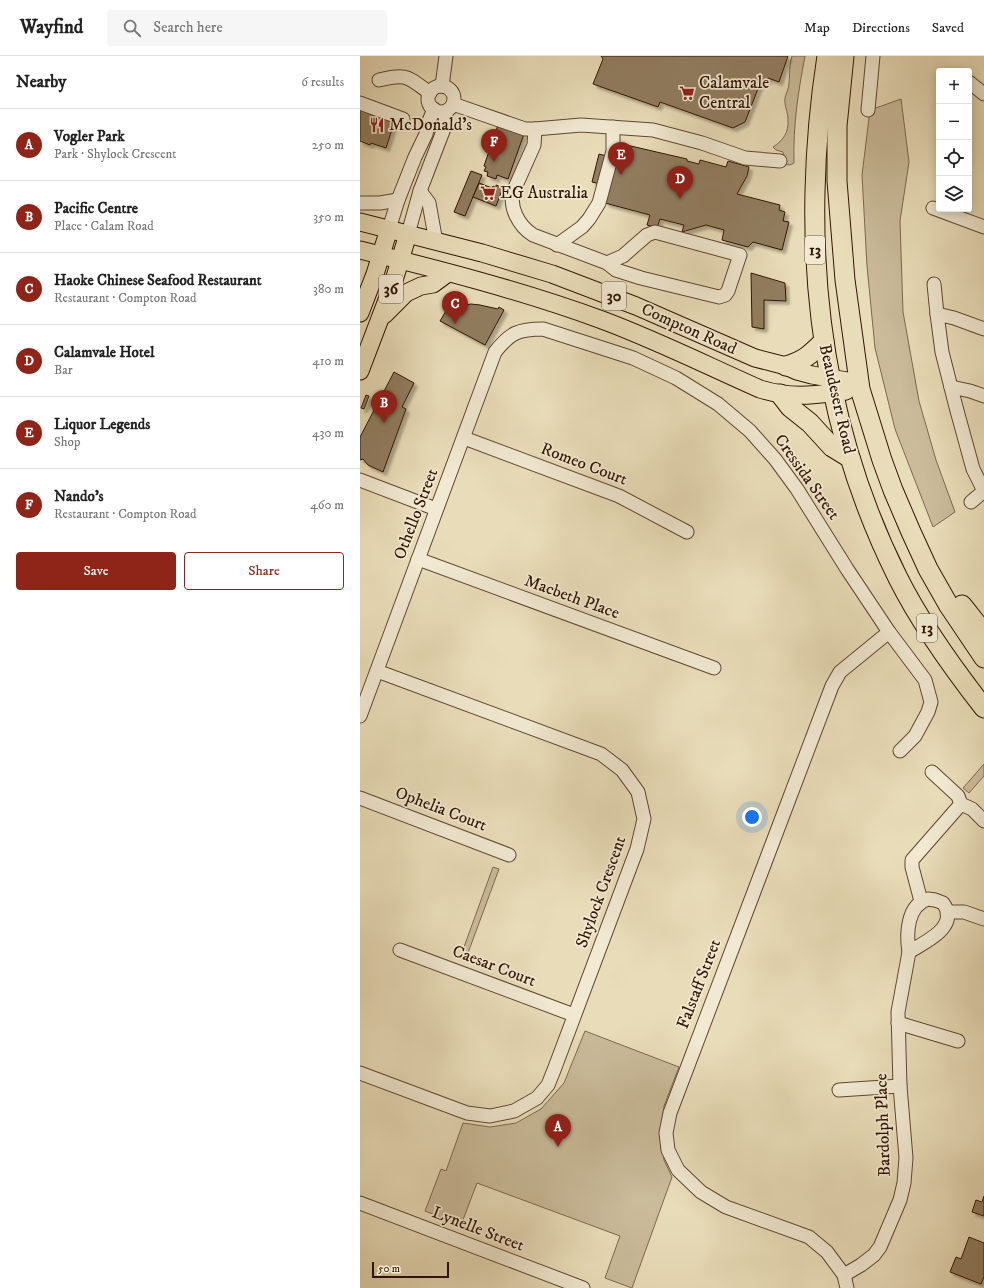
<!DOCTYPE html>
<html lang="en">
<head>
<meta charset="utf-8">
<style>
  :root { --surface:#fff; --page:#f6f6f6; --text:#222; --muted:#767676; --line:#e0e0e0; --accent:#8f2418 }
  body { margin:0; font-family:"IM FELL DW Pica",serif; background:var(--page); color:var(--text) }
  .controls { position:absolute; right:12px; top:12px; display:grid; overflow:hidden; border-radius:4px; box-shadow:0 2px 10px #0003 }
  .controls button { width:36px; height:36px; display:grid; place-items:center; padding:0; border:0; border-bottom:1px solid var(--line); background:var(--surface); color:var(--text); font:20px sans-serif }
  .scale { position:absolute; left:12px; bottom:10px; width:77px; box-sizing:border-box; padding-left:4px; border:2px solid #321502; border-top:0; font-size:11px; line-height:14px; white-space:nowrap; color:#321502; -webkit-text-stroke:3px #f1e9d2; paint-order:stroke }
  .you { position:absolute; left:392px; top:761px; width:14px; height:14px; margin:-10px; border:3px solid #fff; border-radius:50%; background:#1a73e8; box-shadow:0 0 0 6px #1a73e833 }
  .badge { display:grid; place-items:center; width:26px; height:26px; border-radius:50%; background:var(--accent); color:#fff; font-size:13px; font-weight:700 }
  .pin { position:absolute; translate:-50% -33px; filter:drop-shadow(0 1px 2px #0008) }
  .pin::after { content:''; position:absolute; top:21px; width:14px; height:12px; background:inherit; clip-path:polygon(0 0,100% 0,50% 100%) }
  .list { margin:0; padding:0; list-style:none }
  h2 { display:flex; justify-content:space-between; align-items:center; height:52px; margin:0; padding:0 16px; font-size:17px }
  h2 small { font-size:13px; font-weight:400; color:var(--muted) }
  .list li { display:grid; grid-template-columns:26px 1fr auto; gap:12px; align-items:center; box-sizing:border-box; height:72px; padding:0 16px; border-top:1px solid var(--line) }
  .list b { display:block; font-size:15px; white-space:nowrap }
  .list p { margin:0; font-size:13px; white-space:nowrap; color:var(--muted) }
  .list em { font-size:13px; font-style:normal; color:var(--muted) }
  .actions { display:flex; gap:8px; padding:12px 16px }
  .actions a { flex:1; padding:9px 0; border:1px solid var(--accent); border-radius:4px; text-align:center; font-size:14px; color:var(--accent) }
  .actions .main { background:var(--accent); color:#fff }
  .icon { flex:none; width:22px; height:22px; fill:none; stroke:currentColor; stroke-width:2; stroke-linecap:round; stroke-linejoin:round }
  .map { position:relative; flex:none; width:624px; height:1232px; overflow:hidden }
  header { display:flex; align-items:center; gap:24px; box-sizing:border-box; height:56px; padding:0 20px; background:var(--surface); border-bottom:1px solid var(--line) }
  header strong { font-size:19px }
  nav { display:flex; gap:22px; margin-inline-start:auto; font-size:14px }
  .search { width:280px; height:36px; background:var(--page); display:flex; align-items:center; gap:10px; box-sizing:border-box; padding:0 14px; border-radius:4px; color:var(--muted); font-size:15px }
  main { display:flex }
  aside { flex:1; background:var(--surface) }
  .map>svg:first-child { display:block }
  .green { fill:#cabb9a; stroke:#7e684e }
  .building { fill:#917d61; stroke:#321502; filter:url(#shadow) }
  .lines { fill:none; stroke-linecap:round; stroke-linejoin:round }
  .minor-casing { stroke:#604730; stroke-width:15 }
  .major-casing { stroke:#321502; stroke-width:19 }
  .highway-casing { stroke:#321502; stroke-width:21 }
  .minor { stroke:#f1e9d2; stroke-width:13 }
  .major { stroke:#e9ddb9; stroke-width:17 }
  .highway { stroke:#e9ddb9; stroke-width:19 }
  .labels { text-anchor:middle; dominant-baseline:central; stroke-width:3.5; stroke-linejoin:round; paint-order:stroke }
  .shield { fill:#f1e9d2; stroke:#6b5540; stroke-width:1 }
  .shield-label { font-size:16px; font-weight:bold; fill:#321502 }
  .poi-label { font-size:17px; fill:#321502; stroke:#f1e9d2; text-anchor:start }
  .street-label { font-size:17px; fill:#321502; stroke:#f1e9d2 }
</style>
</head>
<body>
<header>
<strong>Wayfind</strong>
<div class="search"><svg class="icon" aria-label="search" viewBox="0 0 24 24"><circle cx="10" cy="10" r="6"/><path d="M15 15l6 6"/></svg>Search here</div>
<nav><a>Map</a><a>Directions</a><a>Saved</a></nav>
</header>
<main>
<aside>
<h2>Nearby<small>6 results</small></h2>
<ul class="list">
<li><span class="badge">A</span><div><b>Vogler Park</b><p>Park · Shylock Crescent</p></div><em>250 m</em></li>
<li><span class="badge">B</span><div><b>Pacific Centre</b><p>Place · Calam Road</p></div><em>350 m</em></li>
<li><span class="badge">C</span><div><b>Haoke Chinese Seafood Restaurant</b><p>Restaurant · Compton Road</p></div><em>380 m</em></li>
<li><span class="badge">D</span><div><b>Calamvale Hotel</b><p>Bar</p></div><em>410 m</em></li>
<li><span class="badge">E</span><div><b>Liquor Legends</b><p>Shop</p></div><em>430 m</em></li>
<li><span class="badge">F</span><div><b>Nando's</b><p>Restaurant · Compton Road</p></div><em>460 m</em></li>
</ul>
<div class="actions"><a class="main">Save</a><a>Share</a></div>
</aside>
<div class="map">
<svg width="624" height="1232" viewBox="0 0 624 1232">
  <defs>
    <filter id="shadow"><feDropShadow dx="3.5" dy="3.5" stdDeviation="1" flood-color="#0004"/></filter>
  </defs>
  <rect width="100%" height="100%" fill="#e9ddb9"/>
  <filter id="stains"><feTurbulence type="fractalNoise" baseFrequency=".005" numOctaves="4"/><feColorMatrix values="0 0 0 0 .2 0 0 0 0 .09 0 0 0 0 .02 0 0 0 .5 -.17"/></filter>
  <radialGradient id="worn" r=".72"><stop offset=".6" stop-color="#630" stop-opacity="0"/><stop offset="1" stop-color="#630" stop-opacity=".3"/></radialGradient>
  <g class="green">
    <path d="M 432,0 L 445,0 C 438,37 433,69 434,107 L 430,109 L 424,108 L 423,96 L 416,94 L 413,91 C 423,85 429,76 428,64 C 428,56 424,50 425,42 C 426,37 429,33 429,27 C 430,17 429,10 432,0 Z"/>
    <path d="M 541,43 L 549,106 L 540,165 L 543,256 L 559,345 L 576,404 L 595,456 L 573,471 L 535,373 L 515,292 L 507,210 L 502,119 L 510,54 Z"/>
    <path d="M 624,708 L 624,720 L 609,737 L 603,732 Z"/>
    <path d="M 133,811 L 139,813 L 105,905 L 100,902 Z"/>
    <path d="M 225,975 L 319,1011 L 304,1050 L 301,1079 L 304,1104 L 312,1121 L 272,1232 L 245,1222 L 260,1180 L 117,1127 L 101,1169 L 65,1155 L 81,1113 L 86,1115 L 103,1067 L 130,1071 L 156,1067 L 181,1053 L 204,1027 Z"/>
  </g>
  <g class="building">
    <path d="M 241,0 L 428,0 L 419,26 L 408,22 L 406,26 L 401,25 L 385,66 L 373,72 L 300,46 L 298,51 L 233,28 L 243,3 Z"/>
    <path d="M 0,50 L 35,64 L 26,92 L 11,87 L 10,89 L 0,85 Z"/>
    <path d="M 138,69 L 164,78 L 148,123 L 137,119 L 136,123 L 127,120 L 128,116 L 124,115 L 126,111 L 124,110 Z"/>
    <path d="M 262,88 L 327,103 L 327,105 L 339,108 L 340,104 L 366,111 L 368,105 L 389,111 L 387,120 L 377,138 L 420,149 L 419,154 L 425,156 L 423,165 L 429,166 L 422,194 L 393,186 L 388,191 L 362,184 L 364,174 L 346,169 L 322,176 L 324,169 L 300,163 L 297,172 L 287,169 L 290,159 L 245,147 L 249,130 L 232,126 L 239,98 L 258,103 Z"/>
    <path d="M 111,115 L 122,119 L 105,160 L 94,156 Z"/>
    <path d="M 119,127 L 132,132 L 133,130 L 136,132 L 136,129 L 143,132 L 136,150 L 113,141 Z"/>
    <path d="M 391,217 L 425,227 L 426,245 L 404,244 L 404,273 L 392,271 Z"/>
    <path d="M 111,248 L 120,249 L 138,253 L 139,251 L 144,254 L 125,289 L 80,265 L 86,255 L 99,250 Z"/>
    <path d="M 34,316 L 54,327 L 42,351 L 46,353 L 23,416 L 8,409 L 3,403 L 0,404 L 0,381 Z"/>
    <path d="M 6,339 L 9,340 L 4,353 L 1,352 Z"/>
    <path d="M 624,1140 L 624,1160 L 612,1156 L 616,1144 L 622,1146 Z"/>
    <path d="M 609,1181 L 624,1187 L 624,1221 L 621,1228 L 590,1216 L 596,1201 L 601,1203 Z"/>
  </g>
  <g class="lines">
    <g class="minor-casing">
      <g id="minor">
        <path d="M 19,24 C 48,17 47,21 70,37"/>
        <path d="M 609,26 L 624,38"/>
        <path d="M 82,30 L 86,0"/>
        <circle cx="81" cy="43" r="13"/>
        <path d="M 0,47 L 43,63"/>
        <path d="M 93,48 L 165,73 L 175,73 L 221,69 L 293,74 L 342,87 L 385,102 L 420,105"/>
        <path d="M 508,54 L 513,0"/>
        <path d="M 175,73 L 174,89 L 154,134 C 148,151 159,170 173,179 L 247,207 L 256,214 L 281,222 L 359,241 L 365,239 L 368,235 L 380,199 L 295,176 L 287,179 L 263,200 L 247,207"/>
        <path d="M 60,135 L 69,147 L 76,186"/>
        <path d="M 0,147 L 20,147 L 38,144"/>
        <path d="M 573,152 L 624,171"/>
        <path d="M 29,173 L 38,144 L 55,101 L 66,78 L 69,65 L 74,53"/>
        <path d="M 48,178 L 60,135 L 85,70 L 86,55"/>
        <path d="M 197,189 L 222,171 L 229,163 L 239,147 L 253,95 L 253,71"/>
        <path d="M 574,228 L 577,258"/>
        <path d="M 591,331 L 610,335 L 624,340"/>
        <path d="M 104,382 L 259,440 L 327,476"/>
        <path d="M 0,424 L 76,453"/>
        <path d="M 624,435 L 613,413 L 596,351 L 582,296 L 577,258 L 594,262 L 624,273"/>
        <path d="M 611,446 L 624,435"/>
        <path d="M 58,503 L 354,612"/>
        <path d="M 0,660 L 135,296 C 150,277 158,273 183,273 L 273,302 L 316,322 L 358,348 L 390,375 L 415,403 L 437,433 L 487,513 L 529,576 L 565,624 L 571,646 L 568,656 L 555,680 L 540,695"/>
        <path d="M 572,716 L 598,740 L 601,748 L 612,753 L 624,765"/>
        <path d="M 0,742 L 149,799"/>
        <path d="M 568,843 L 575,844 L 583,847 C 585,850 587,853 587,856 C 592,875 561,888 549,896 C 546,878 547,849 568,843 Z"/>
        <path d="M 561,845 L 552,811 L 552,804 L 601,748"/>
        <path d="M 588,856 L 604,856 L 624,863"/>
        <path d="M 40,894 L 214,959"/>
        <path d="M 538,967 L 598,985"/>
        <path d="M 0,1017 L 107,1057 L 130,1060 L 154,1055 L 177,1042 L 188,1029 L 194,1014 L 277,793 L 284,763 L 278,736 L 262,714 L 241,698 L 17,615"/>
        <path d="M 479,1034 L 540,1030"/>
        <path d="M 0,1147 L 223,1232"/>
        <path d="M 484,1219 L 501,1209 L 514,1199 L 520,1191 L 540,1144 L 544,1127 L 546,1102 L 540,1030 L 538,956 L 549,896"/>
        <path d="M 487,1232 L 484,1219 L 467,1196 L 449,1181 L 366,1151 L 341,1136 L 318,1114 L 308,1094 L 306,1077 L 310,1057 L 472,630 L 480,616 L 529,576"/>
      </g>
    </g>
    <g class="major-casing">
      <g id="major">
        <path d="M 0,166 L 122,197 L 192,218 L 276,250 L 395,302 L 426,310 L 437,315 L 452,319 L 499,327"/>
        <path d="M 0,194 C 81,214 163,235 242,264 C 296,284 348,310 400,333 C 433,343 454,339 486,335"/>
        <path d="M 0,257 L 15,218 L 29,173"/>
        <path d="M 24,259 L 46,237 L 61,230 L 73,228 L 88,217"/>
        <path d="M 0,315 L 32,231 L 48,178"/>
      </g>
    </g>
    <g class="highway-casing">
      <g id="highway">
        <path d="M 467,0 C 460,45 456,90 455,135 C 452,270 477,400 538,522 C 561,568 592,611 624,652"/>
        <path d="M 484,0 L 477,70 L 477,125 L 485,224 L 500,333 L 522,404 L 533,434 L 551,476 L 568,513 L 589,550 L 624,602"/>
        <path d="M 426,310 C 444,305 451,298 464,285"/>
        <path d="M 420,338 L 430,351 L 450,367 L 472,391 L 490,402"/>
        <path d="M 602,549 L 624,577"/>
      </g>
    </g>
    <use href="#minor" class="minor"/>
    <use href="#major" class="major"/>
    <use href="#highway" class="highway"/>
  </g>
  <defs>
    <g id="supermarket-bare" transform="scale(1.2)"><path d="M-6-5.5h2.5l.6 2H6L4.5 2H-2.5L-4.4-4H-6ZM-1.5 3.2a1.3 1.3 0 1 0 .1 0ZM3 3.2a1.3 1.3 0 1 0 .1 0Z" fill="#8f2418" stroke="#f1e9d2" stroke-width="2.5" paint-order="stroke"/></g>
    <g id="restaurant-bare" transform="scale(1.2)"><path d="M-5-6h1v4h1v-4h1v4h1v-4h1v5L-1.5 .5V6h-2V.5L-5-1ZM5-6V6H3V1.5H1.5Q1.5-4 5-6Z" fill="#8f2418" stroke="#f1e9d2" stroke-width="2.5" paint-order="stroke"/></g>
  </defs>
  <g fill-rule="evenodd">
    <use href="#supermarket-bare" x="327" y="37"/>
    <use href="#restaurant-bare" x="17" y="69"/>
    <use href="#supermarket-bare" x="128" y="137"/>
  </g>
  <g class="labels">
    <g class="shield">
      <rect x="445" y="180" width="20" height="28" rx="3"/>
      <rect x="19" y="219" width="24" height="28" rx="3"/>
      <rect x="242" y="226" width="24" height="28" rx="3"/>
      <rect x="557" y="558" width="20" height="28" rx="3"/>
    </g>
    <g class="shield-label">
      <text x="455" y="194">13</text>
      <text x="31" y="233">36</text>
      <text x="254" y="240">30</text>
      <text x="567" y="572">13</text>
    </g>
    <g class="poi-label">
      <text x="339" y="27">Calamvale<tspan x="339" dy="20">Central</tspan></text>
      <text x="29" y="69">McDonald's</text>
      <text x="140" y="137">EG Australia</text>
    </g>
    <g class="street-label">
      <text transform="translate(329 273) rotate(24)">Compton Road</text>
      <text transform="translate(477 343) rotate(77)">Beaudesert Road</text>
      <text transform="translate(224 408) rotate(21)">Romeo Court</text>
      <text transform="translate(447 421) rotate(55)">Cressida Street</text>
      <text transform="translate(56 458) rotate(-69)">Othello Street</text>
      <text transform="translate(212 541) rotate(20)">Macbeth Place</text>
      <text transform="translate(81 753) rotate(21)">Ophelia Court</text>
      <text transform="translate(241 836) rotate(-70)">Shylock Crescent</text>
      <text transform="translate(134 910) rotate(21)">Caesar Court</text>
      <text transform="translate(339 928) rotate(-69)">Falstaff Street</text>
      <text transform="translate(523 1069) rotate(-92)">Bardolph Place</text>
      <text transform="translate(118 1173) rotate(21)">Lynelle Street</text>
    </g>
  </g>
  <rect width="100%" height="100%" filter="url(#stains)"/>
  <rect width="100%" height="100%" fill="url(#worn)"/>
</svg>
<div class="controls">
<button>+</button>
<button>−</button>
<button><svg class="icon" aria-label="locate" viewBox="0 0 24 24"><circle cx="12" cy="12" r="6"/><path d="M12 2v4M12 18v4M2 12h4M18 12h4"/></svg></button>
<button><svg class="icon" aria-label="layers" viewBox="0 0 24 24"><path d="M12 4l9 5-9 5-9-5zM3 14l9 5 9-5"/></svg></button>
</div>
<div class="scale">50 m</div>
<div class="you"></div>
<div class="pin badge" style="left:198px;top:1091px">A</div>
<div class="pin badge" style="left:24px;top:367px">B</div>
<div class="pin badge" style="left:95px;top:268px">C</div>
<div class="pin badge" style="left:320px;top:143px">D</div>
<div class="pin badge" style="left:261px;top:119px">E</div>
<div class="pin badge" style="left:134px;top:106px">F</div>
</div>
</main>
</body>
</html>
